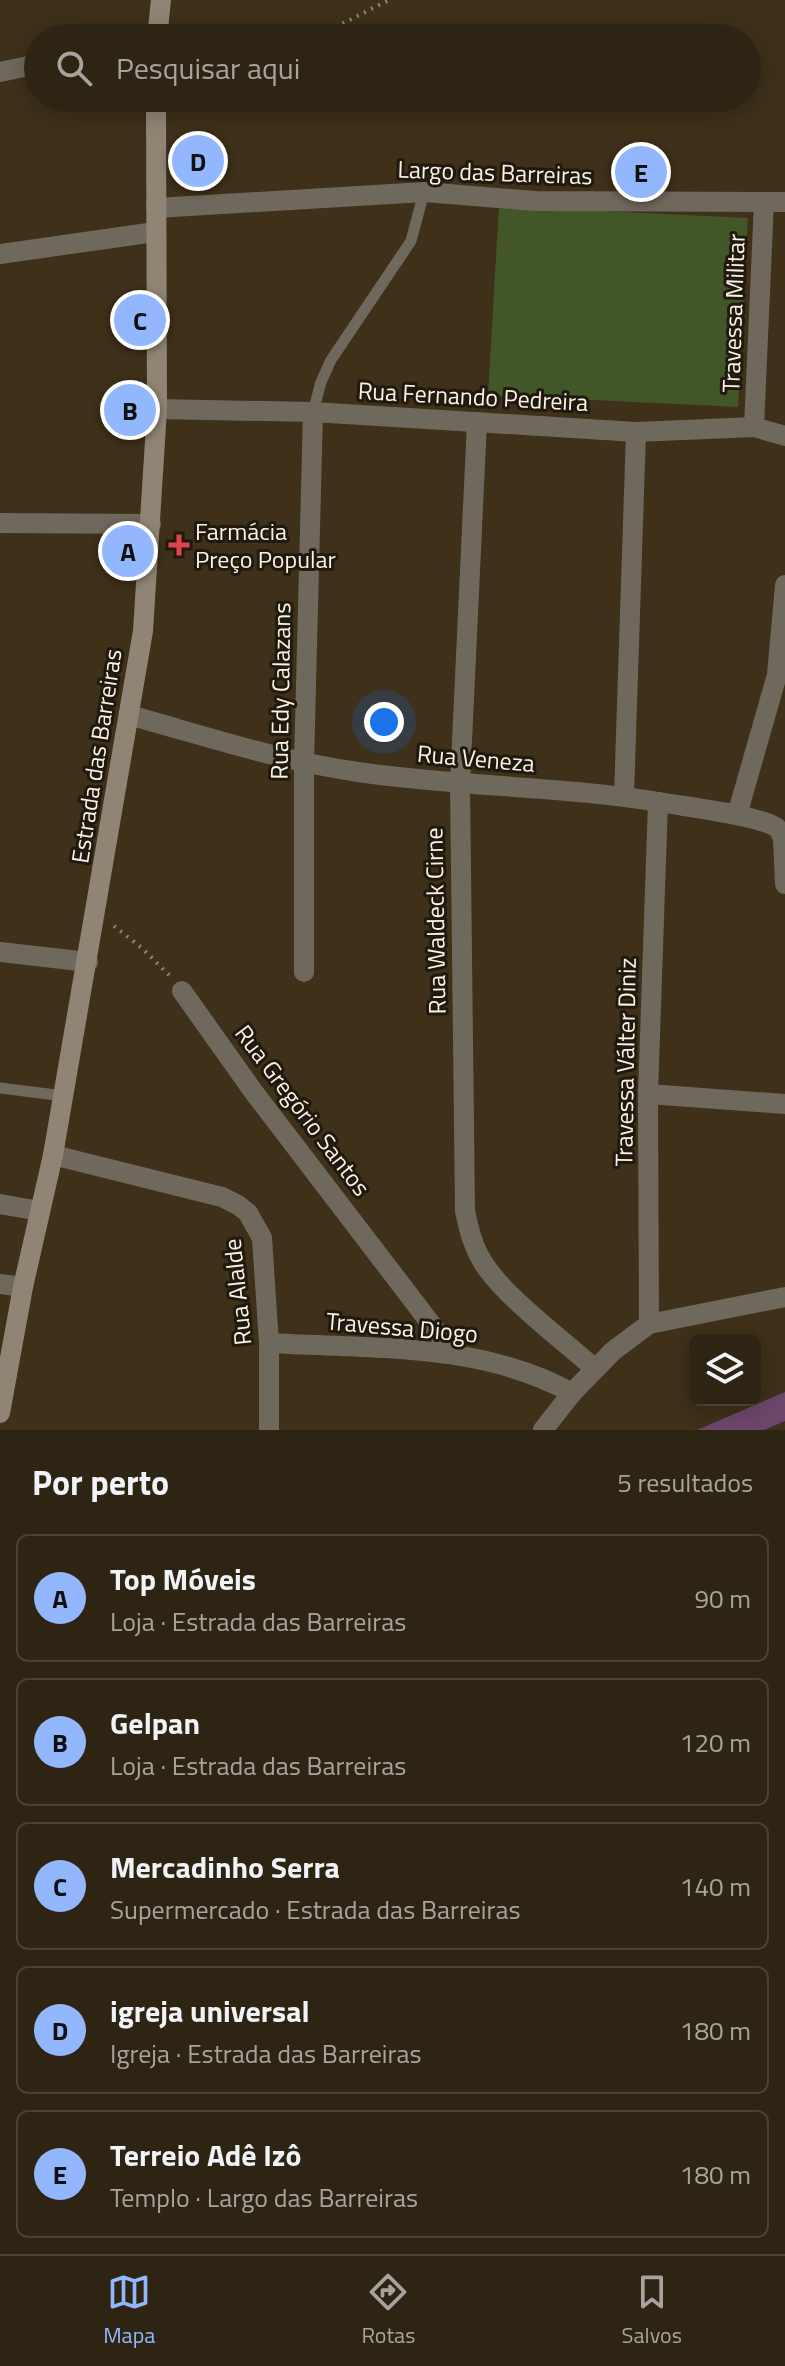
<!DOCTYPE html>
<html lang="pt">
<head>
<meta charset="utf-8">
<style>
  :root { --surface:#2e2413; --page:#362c1c; --text:#f1f3f6; --muted:#a7a4a0; --line:#494133; --accent:#92b7fd }
  body { margin:0; font-family:"Titillium Web",sans-serif; background:var(--page); color:var(--text) }
  .controls { position:absolute; right:24px; bottom:24px; display:grid; overflow:hidden; border-radius:12px; box-shadow:0 4px 20px #0003 }
  .controls button { width:72px; height:72px; display:grid; place-items:center; padding:0; border:0; border-bottom:2px solid var(--line); background:var(--surface); color:var(--text); font:40px sans-serif }
  .you { position:absolute; left:384px; top:722px; width:28px; height:28px; margin:-20px; border:6px solid #fff; border-radius:50%; background:#1a73e8; box-shadow:0 0 0 12px #1a73e833 }
  .badge { display:grid; place-items:center; width:52px; height:52px; border-radius:50%; background:var(--accent); color:#111; font-size:26px; font-weight:700 }
  .pin { position:absolute; translate:-50% -50%; border:4px solid #fff; box-shadow:0 2px 8px #0006 }
  .list { margin:0; padding:0; list-style:none }
  h2 { display:flex; justify-content:space-between; align-items:center; height:104px; margin:0; padding:0 32px; font-size:34px }
  h2 small { font-size:26px; font-weight:400; color:var(--muted) }
  .list li { display:grid; grid-template-columns:52px 1fr auto; gap:24px; align-items:center; box-sizing:border-box; height:128px; margin:0 16px 16px; padding:0 16px; border:2px solid var(--line); border-radius:12px }
  .list b { display:block; font-size:30px; white-space:nowrap }
  .list p { margin:0; font-size:26px; white-space:nowrap; color:var(--muted) }
  .list em { font-size:26px; font-style:normal; color:var(--muted) }
  .icon { flex:none; width:44px; height:44px; fill:none; stroke:currentColor; stroke-width:2; stroke-linecap:round; stroke-linejoin:round }
  .map { position:relative; flex:none; width:785px; height:1430px; overflow:hidden }
  .search { position:absolute; background:var(--surface); box-shadow:0 4px 20px #0003; left:24px; right:24px; top:24px; height:88px; display:flex; align-items:center; gap:20px; box-sizing:border-box; padding:0 28px; border-radius:44px; color:var(--muted); font-size:30px }
  .sheet { height:824px; background:var(--surface) }
  nav { display:flex; justify-content:space-around; align-items:center; box-sizing:border-box; height:112px; border-top:2px solid var(--line); background:var(--surface); font-size:22px; color:var(--muted) }
  nav a { display:grid; justify-items:center; gap:4px }
  nav .on { color:var(--accent) }
  .map>svg:first-child { display:block }
  .green { fill:#425627 }
  .building { fill:#6d466b }
  .lines { fill:none; stroke-linecap:round; stroke-linejoin:round }
  .path { stroke:#908471; stroke-width:4; stroke-dasharray:2 6; stroke-linecap:butt }
  .lane { stroke:#6f685d; stroke-width:11 }
  .street { stroke:#6f685d; stroke-width:20 }
  .secondary { stroke:#908575; stroke-width:20 }
  .health-dot { fill:#e0444e; stroke:#1f190f; stroke-width:3 }
  .labels { text-anchor:middle; dominant-baseline:central; stroke-width:6; stroke-linejoin:round; paint-order:stroke }
  .street-label { font-size:24px; fill:#fbf2e5; stroke:#1f190f }
  .poi-label { font-size:24px; fill:#fbf2e5; stroke:#1f190f; text-anchor:start }
</style>
</head>
<body>
<div class="map">
<svg width="785" height="1430" viewBox="0 0 785 1430">
  <rect width="100%" height="100%" fill="#3e3019"/>
  <path class="green" d="M 499,206 L 748,218 L 738,407 L 488,395 Z"/>
  <path class="building" d="M 785,1392 L 785,1421 L 764,1430 L 697,1430 Z"/>
  <g class="lines">
    <g class="path">
      <path d="M 314,38 L 389,0"/>
      <path d="M 114,926 L 143,949 L 170,976"/>
    </g>
    <g class="lane">
      <path d="M 313,412 L 321,382 L 331,360 L 411,241 L 424,192"/>
      <path d="M 0,1088 L 64,1096"/>
    </g>
    <g class="street">
      <path d="M 0,72 L 38,64"/>
      <path d="M 156,208 L 424,192 L 535,201 L 785,202"/>
      <path d="M 0,254 L 155,232"/>
      <path d="M 157,409 L 313,412 L 636,432 L 754,427 L 785,436"/>
      <path d="M 477,422 L 460,784 L 465,1211 C 469,1230 473,1247 484,1264 C 505,1297 564,1341 595,1369"/>
      <path d="M 754,427 L 764,202"/>
      <path d="M 0,523 L 151,524"/>
      <path d="M 129,715 C 205,736 280,761 358,772 C 460,787 564,786 665,803 C 688,807 762,816 777,828 C 780,831 781,834 783,839 L 785,884"/>
      <path d="M 624,796 L 636,432"/>
      <path d="M 737,815 L 777,675 L 785,585"/>
      <path d="M 0,952 L 88,962"/>
      <path d="M 304,972 L 304,763 L 313,412"/>
      <path d="M 182,991 L 253,1091 L 454,1354"/>
      <path d="M 648,1094 L 785,1104"/>
      <path d="M 53,1155 L 222,1197 L 238,1205 L 248,1213 L 262,1238 L 269,1343 L 269,1430"/>
      <path d="M 0,1204 L 40,1211"/>
      <path d="M 0,1284 L 23,1287"/>
      <path d="M 649,1324 L 648,1094 L 658,802"/>
      <path d="M 269,1343 C 371,1349 480,1342 572,1393"/>
      <path d="M 543,1430 L 572,1393 L 613,1351 L 649,1324 L 785,1297"/>
    </g>
    <g class="secondary">
      <path d="M 157,38 L 161,0"/>
      <path d="M 0,1413 L 23,1287 L 53,1155 L 143,631 L 157,409 L 156,98"/>
    </g>
  </g>
  <path class="health-dot" d="M175 533h8v8h8v8h-8v8h-8v-8h-8v-8h8z"/>
  <g class="labels">
    <g class="street-label">
      <text transform="translate(495 172) rotate(2)">Largo das Barreiras</text>
      <text transform="translate(733 313) rotate(-88)">Travessa Militar</text>
      <text transform="translate(473 396) rotate(3)">Rua Fernando Pedreira</text>
      <text transform="translate(280 691) rotate(-89)">Rua Edy Calazans</text>
      <text transform="translate(96 756) rotate(-81)">Estrada das Barreiras</text>
      <text transform="translate(476 758) rotate(5)">Rua Veneza</text>
      <text transform="translate(435 921) rotate(-91)">Rua Waldeck Cirne</text>
      <text transform="translate(625 1062) rotate(-89)">Travessa Válter Diniz</text>
      <text transform="translate(303 1110) rotate(53)">Rua Gregório Santos</text>
      <text transform="translate(237 1292) rotate(-96)">Rua Alalde</text>
      <text transform="translate(402 1327) rotate(5)">Travessa Diogo</text>
    </g>
    <g class="poi-label">
      <text x="195" y="531">Farmácia<tspan x="195" dy="28">Preço Popular</tspan></text>
    </g>
  </g>
</svg>
<div class="controls">
<button><svg class="icon" aria-label="layers" viewBox="0 0 24 24"><path d="M12 4l9 5-9 5-9-5zM3 14l9 5 9-5"/></svg></button>
</div>
<div class="you"></div>
<div class="pin badge" style="left:128px;top:551px">A</div>
<div class="pin badge" style="left:130px;top:410px">B</div>
<div class="pin badge" style="left:140px;top:320px">C</div>
<div class="pin badge" style="left:198px;top:161px">D</div>
<div class="pin badge" style="left:641px;top:172px">E</div>
<div class="search"><svg class="icon" aria-label="search" viewBox="0 0 24 24"><circle cx="10" cy="10" r="6"/><path d="M15 15l6 6"/></svg>Pesquisar aqui</div>
</div>
<section class="sheet">
<h2>Por perto<small>5 resultados</small></h2>
<ul class="list">
<li><span class="badge">A</span><div><b>Top Móveis</b><p>Loja · Estrada das Barreiras</p></div><em>90 m</em></li>
<li><span class="badge">B</span><div><b>Gelpan</b><p>Loja · Estrada das Barreiras</p></div><em>120 m</em></li>
<li><span class="badge">C</span><div><b>Mercadinho Serra</b><p>Supermercado · Estrada das Barreiras</p></div><em>140 m</em></li>
<li><span class="badge">D</span><div><b>igreja universal</b><p>Igreja · Estrada das Barreiras</p></div><em>180 m</em></li>
<li><span class="badge">E</span><div><b>Terreio Adê Izô</b><p>Templo · Largo das Barreiras</p></div><em>180 m</em></li>
</ul>
</section>
<nav>
<a class="on"><svg class="icon" aria-label="map" viewBox="0 0 24 24"><path d="M3 6l6-2 6 2 6-2v14l-6 2-6-2-6 2zM9 4v14M15 6v14"/></svg>Mapa</a>
<a><svg class="icon" aria-label="directions" viewBox="0 0 24 24"><path d="M12 3l9 9-9 9-9-9zM9 14v-3h6M13 9l2 2-2 2"/></svg>Rotas</a>
<a><svg class="icon" aria-label="saved" viewBox="0 0 24 24"><path d="M7 4h10v16l-5-4-5 4z"/></svg>Salvos</a>
</nav>
</body>
</html>
